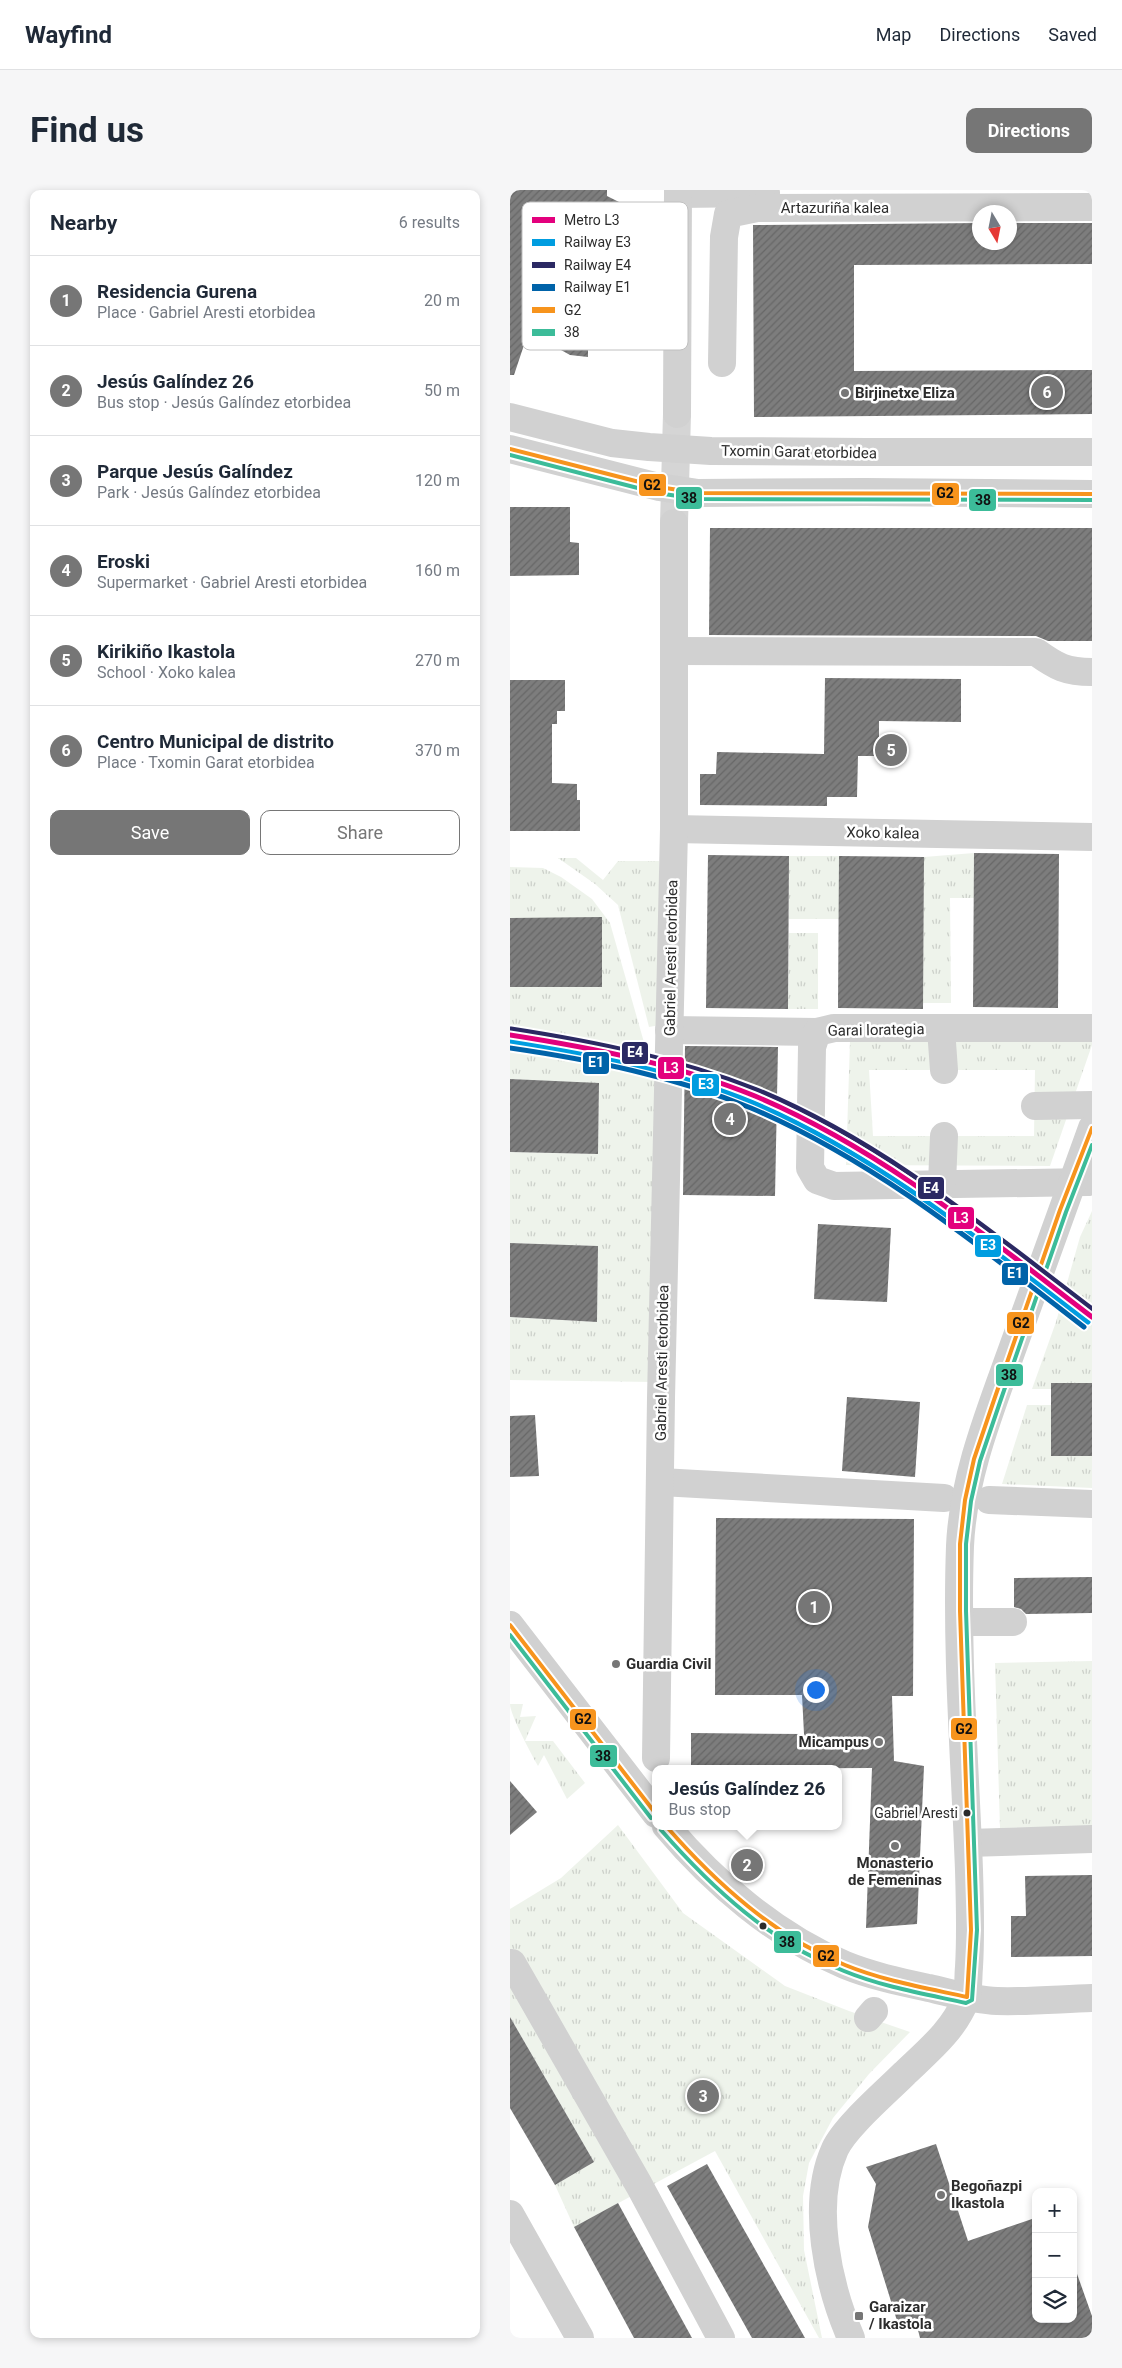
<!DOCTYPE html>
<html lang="en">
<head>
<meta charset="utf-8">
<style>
  :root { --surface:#fff; --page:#f6f6f7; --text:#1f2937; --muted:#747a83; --line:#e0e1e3; --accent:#767676 }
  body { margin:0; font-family:Roboto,sans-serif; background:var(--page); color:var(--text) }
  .controls { position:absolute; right:15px; bottom:15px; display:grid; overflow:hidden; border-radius:10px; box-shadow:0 2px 8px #0003 }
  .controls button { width:45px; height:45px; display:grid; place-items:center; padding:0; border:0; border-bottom:1px solid var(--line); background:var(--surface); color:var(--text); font:25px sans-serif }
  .compass { position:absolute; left:462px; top:15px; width:45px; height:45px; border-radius:50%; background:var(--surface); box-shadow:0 2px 8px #0003; rotate:170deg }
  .you { position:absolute; left:305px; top:1499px; width:18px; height:18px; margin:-12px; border:4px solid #fff; border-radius:50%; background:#1a73e8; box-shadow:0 0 0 8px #1a73e833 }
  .badge { display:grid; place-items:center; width:32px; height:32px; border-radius:50%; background:var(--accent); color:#fff; font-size:16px; font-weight:700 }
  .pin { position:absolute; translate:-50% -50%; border:2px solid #fff; box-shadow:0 1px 5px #0006 }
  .popup { position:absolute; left:142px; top:1575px; width:190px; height:65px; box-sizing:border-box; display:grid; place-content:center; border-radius:10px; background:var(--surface); filter:drop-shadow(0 1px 4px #0005); font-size:16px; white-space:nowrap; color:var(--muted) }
  .popup b { font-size:19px; color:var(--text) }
  .popup::after { content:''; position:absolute; left:50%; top:100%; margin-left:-10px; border:10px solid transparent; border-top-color:var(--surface) }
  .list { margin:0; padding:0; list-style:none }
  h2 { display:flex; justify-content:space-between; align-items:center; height:65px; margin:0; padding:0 20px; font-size:21px }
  h2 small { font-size:16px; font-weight:400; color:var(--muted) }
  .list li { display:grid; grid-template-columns:32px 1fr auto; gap:15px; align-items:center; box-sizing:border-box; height:90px; padding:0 20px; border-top:1px solid var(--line) }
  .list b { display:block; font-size:19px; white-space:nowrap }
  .list p { margin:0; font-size:16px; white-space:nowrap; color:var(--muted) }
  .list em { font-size:16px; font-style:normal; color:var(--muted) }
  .actions { display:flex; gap:10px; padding:15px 20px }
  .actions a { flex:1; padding:11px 0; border:1px solid var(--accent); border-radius:10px; text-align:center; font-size:18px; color:var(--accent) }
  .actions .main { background:var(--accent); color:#fff }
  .icon { flex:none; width:28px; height:28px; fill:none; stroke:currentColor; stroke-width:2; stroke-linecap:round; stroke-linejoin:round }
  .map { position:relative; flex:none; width:582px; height:2148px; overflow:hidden; border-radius:10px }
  header { display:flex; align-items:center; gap:30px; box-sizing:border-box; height:70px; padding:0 25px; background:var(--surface); border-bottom:1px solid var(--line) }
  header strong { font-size:24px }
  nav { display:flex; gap:28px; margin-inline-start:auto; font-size:18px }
  .intro { display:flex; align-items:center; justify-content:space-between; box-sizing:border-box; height:120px; padding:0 30px }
  h1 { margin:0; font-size:35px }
  .button { padding:12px 22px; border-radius:10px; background:var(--accent); color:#fff; font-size:18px; font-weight:700 }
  main { display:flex; gap:30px; padding:0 30px }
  aside { flex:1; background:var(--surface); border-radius:10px; box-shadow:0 2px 8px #0003 }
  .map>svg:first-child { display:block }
  .grass { fill:url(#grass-tufts); fill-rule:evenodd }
  .building { fill:url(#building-hatch) }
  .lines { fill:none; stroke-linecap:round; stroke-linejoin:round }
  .minor-tunnel { stroke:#d5d5d5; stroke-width:28; stroke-dasharray:28 14; stroke-linecap:butt }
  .minor { stroke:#d1d1d1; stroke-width:28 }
  .bus-1-casing { stroke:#fff; stroke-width:8 }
  .bus-2-casing { stroke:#fff; stroke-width:8 }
  .bus-1 { stroke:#f7941d; stroke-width:4 }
  .bus-2 { stroke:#3cbc99; stroke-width:4 }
  .rail-1-casing { stroke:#fff; stroke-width:9 }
  .rail-2-casing { stroke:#fff; stroke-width:9 }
  .rail-3-casing { stroke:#fff; stroke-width:9 }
  .rail-1 { stroke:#009de0; stroke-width:5 }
  .rail-2 { stroke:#2b2963; stroke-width:5 }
  .rail-3 { stroke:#0063a9; stroke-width:5 }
  .metro-1-casing { stroke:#fff; stroke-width:9 }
  .metro-1 { stroke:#e3007d; stroke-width:5 }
  .poi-dot { fill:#767676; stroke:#fff; stroke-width:2 }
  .bus-dot { fill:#2c2c2c; stroke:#fff; stroke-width:2 }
  .labels { text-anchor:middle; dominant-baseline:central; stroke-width:5; stroke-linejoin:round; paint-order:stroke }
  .bus-label { font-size:14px; fill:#2c2c2c; stroke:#fff; text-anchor:end }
  .street-label { font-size:15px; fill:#2c2c2c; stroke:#fff }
  .poi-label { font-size:15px; font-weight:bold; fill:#2c2c2c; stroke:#fff; text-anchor:start }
  .key { fill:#fff; stroke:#c0c0c0; stroke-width:1 }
  .key-label { font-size:14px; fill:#2c2c2c }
  .line-badge { stroke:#fff; stroke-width:2 }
  .badge-label { font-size:14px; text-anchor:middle; font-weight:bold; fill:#fff }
  .pale-badge-label { font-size:14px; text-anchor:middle; font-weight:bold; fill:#111 }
</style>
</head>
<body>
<header>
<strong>Wayfind</strong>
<nav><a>Map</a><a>Directions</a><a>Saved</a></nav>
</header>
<div class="intro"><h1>Find us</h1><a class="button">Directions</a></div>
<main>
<aside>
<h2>Nearby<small>6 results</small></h2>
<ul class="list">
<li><span class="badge">1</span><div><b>Residencia Gurena</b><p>Place · Gabriel Aresti etorbidea</p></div><em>20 m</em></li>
<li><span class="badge">2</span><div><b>Jesús Galíndez 26</b><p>Bus stop · Jesús Galíndez etorbidea</p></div><em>50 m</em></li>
<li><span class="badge">3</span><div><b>Parque Jesús Galíndez</b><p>Park · Jesús Galíndez etorbidea</p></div><em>120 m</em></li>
<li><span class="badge">4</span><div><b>Eroski</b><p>Supermarket · Gabriel Aresti etorbidea</p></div><em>160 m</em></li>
<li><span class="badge">5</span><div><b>Kirikiño Ikastola</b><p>School · Xoko kalea</p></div><em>270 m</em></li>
<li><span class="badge">6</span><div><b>Centro Municipal de distrito</b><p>Place · Txomin Garat etorbidea</p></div><em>370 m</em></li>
</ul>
<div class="actions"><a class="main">Save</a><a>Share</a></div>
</aside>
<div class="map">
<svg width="582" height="2148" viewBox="0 0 582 2148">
  <defs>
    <pattern id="grass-tufts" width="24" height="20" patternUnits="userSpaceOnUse" patternTransform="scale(1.25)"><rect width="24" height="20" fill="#eef3eb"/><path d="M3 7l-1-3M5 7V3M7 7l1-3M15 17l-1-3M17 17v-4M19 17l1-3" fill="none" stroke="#ccd0ca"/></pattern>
    <pattern id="building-hatch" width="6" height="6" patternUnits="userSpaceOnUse" patternTransform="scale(1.25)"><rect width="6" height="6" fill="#7d7d7d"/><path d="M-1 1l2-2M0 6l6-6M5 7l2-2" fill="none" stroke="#676767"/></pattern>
  </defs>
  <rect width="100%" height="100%" fill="#fff"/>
  <g class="grass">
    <path d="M 464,663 L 464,708 L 440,708 L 441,813 L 413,813 L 414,667 Z"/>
    <rect x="279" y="666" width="50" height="63"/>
    <path d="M 48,668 L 66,668 L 93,690 L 108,671 L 149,671 L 150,835 L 139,837 L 108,715 L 85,694 Z"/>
    <path d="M 0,677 L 33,678 L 51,687 L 82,709 L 100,733 L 147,898 L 143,1192 L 0,1190 L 0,1127 L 87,1132 L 88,1056 L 0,1053 L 0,962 L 88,964 L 89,894 L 0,889 L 0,797 L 92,797 L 92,728 L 0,728 Z"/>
    <path d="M 279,743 L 308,743 L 308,819 L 278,819 Z"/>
    <path d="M 582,850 L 582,855 L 540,976 L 336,975 L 340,851 ZM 359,880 L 525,880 L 524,946 L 363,946 Z"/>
    <path d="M 582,1021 L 582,1193 L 541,1193 L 541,1199 L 522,1199 L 546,1132 L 570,1047 Z"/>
    <path d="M 517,1215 L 541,1215 L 541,1266 L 582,1266 L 582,1298 L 492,1294 Z"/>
    <path d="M 582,1471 L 582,1637 L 490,1638 L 485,1473 Z"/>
    <path d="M 0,1514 L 13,1514 L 10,1527 L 26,1526 L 15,1551 L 43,1551 L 75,1593 L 57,1609 L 34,1565 L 28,1576 C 22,1565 0,1525 0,1514 Z"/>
    <path d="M 108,1635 L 173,1723 L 275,1796 L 339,1821 L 400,1842 L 359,1884 L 323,1928 L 299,1973 L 293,2006 L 294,2060 L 312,2148 L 309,2148 L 205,1961 L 64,2037 L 45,1995 L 84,1972 L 0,1827 L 0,1719 L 51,1688 Z"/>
  </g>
  <g class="building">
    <path d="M 0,0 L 97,0 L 97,6 L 119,17 L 101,50 L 115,59 L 119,70 L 106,77 L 109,90 L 106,102 L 118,110 L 106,127 L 110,139 L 95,146 L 78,149 L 78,167 L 60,165 L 42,155 L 37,160 L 17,146 L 4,185 L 0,185 Z"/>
    <path d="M 470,33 L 470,52 L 500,52 L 500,33 L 582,33 L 582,74 L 344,75 L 344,181 L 582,180 L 582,224 L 244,227 L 243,35 Z"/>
    <path d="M 0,317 L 60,317 L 60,352 L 69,353 L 69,385 L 0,386 Z"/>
    <path d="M 200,338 L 582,338 L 582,451 L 538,451 L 526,446 L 199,445 Z"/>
    <path d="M 315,488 L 451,489 L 451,532 L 369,531 L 369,566 L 348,566 L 347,607 L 317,607 L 317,616 L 190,615 L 190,584 L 206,584 L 207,562 L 314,564 Z"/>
    <path d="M 0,490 L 55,490 L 55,521 L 47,521 L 47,534 L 42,534 L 42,593 L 67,594 L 67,610 L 70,610 L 70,641 L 0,641 Z"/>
    <path d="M 464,663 L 549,664 L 548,818 L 463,817 Z"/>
    <path d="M 198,665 L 279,666 L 278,819 L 196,818 Z"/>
    <path d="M 329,666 L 414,667 L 413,819 L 328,818 Z"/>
    <path d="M 92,727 L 92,797 L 0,797 L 0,728 Z"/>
    <path d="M 175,856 L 268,857 L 265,1006 L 173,1005 Z"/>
    <path d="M 0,889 L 89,893 L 88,964 L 0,962 Z"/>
    <path d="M 308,1034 L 381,1038 L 377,1112 L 304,1109 Z"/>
    <path d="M 0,1053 L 88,1056 L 87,1132 L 0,1127 Z"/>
    <rect x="541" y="1193" width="41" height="73"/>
    <path d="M 337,1207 L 410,1212 L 405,1287 L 332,1281 Z"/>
    <path d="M 25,1225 L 29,1286 L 0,1287 L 0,1226 Z"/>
    <path d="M 206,1328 L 404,1329 L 403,1506 L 382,1506 L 384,1571 L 414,1576 L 407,1734 L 356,1738 L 362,1578 L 181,1579 L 181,1543 L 294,1544 L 292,1505 L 205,1505 Z"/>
    <path d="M 582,1387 L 582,1423 L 516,1424 L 511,1419 L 504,1417 L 504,1388 Z"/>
    <path d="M 0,1591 L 27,1622 L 0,1645 Z"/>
    <path d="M 582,1685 L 582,1766 L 501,1767 L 501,1726 L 516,1726 L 515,1686 Z"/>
    <path d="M 0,1827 L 84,1972 L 45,1995 L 0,1918 Z"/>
    <path d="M 426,1954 L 458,2051 L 522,2029 L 526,2040 L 526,2129 L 563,2129 L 563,2081 L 566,2081 L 582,2126 L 582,2148 L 410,2148 L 405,2128 L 388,2134 L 358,2037 L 366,1994 L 356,1977 Z"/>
    <path d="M 197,1974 L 295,2148 L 242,2148 L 157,1996 Z"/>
    <path d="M 108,2013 L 182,2148 L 124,2148 L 64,2037 Z"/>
  </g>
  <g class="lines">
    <path class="minor-tunnel" d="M 164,333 L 167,224"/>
    <g class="minor">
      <path d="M 168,4 L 256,3"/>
      <path d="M 212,173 L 214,47 L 218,24 L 247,18 L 582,17"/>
      <path d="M 167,224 L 168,0"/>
      <path d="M 0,227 L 102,253 L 139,257 L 201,261 L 357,262 L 582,262"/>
      <path d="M 0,259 L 149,297 L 188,303 L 355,302 L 582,304"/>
      <path d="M 164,461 L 526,462 C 547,477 556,482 582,482"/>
      <path d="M 164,639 L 582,647"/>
      <path d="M 431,839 L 434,880"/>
      <path d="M 159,840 L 307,842"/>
      <path d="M 525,916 L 582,915"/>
      <path d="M 578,992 L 324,996 L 307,990 L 300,978 L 302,857 L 307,842 L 324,838 L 582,838"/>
      <path d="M 432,993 L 434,946"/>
      <path d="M 151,1292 L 434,1308"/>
      <path d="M 479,1310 L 582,1314"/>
      <path d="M 450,1432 L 503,1432"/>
      <path d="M 0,1435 L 146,1624"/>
      <path d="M 146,1568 L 151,1208 L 164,639 L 164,333"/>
      <path d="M 156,1636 C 204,1693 266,1746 335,1775 C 362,1786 391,1792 419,1798 C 441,1803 464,1810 487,1811 C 518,1812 550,1809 582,1808"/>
      <path d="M 458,1653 L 582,1649"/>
      <path d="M 2,1773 L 129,1995 L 211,2148"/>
      <path d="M 358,1828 L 364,1821"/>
      <path d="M 0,2024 L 70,2148"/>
      <path d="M 341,2148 C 318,2095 300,2014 325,1959 C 335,1937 376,1902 395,1883 C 418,1861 444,1840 456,1809 C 459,1799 458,1787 459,1777 C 461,1744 460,1712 459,1680 C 455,1572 446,1464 450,1356 C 453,1287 480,1221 503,1157 C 529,1084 555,1011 582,938"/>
    </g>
    <g class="bus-1-casing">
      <g id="bus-1">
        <path d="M 0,259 L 149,297 L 188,303 L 582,304"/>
        <path d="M 0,1435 L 146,1624"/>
        <path d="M 156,1636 C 206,1693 264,1746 335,1775 C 374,1791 416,1798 457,1807 L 461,1740 L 450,1421 L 450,1354 L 455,1310 L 464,1269 L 484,1210 L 550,1020 L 582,938"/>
      </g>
    </g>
    <g class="bus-2-casing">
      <g id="bus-2">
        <path d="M 0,265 L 147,303 L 188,309 L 582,310"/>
        <path d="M 0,1445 L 141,1628"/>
        <path d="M 151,1640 C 202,1698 261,1753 334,1781 C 373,1797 415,1804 456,1813 L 462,1810 L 467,1740 L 456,1421 L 456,1354 L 461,1311 L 470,1271 L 490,1212 L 556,1022 L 582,955"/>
      </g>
    </g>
    <use href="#bus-1" class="bus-1"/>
    <use href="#bus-2" class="bus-2"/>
    <g class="rail-1-casing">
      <path id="rail-1" d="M 0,851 C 83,864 167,880 245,913 C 367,966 473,1051 578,1132"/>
    </g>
    <g class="rail-2-casing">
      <path id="rail-2" d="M 1,839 C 85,852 168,869 247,900 C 370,950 477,1039 582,1119"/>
    </g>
    <g class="rail-3-casing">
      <path id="rail-3" d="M 0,858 C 82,870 164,886 241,918 C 364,970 469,1056 574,1137"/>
    </g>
    <use href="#rail-1" class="rail-1"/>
    <use href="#rail-2" class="rail-2"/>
    <use href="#rail-3" class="rail-3"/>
    <g class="metro-1-casing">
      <path id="metro-1" d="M 0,845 C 83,858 166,874 245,906 C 369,958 476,1046 582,1127"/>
    </g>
    <use href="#metro-1" class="metro-1"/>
  </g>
  <g class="poi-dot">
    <circle cx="335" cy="203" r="5"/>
    <circle cx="106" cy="1474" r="5"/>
    <circle cx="369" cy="1552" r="5"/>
    <circle cx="385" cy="1656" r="5"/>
    <circle cx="431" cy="2005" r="5"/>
    <rect x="344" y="2121" width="10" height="10" rx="2.5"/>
  </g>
  <g class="bus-dot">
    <circle cx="457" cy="1623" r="4.5"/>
    <circle cx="253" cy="1736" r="4.5"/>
  </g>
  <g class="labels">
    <g class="bus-label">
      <text x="448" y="1623">Gabriel Aresti</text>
    </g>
    <g class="street-label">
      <text x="325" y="18">Artazuriña kalea</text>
      <text transform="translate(289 262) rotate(1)">Txomin Garat etorbidea</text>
      <text transform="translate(373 643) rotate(1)">Xoko kalea</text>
      <text transform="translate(161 768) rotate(-89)">Gabriel Aresti etorbidea</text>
      <text transform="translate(366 840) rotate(-1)">Garai lorategia</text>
      <text transform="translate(152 1173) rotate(-89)">Gabriel Aresti etorbidea</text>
    </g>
    <g class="poi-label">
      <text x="345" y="203">Birjinetxe Eliza</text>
      <text x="116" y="1474">Guardia Civil</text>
      <text x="359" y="1552" text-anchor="end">Micampus</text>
      <text x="385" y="1673" text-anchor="middle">Monasterio<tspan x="385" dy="17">de Femeninas</tspan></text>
      <text x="441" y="1996">Begoñazpi<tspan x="441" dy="17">Ikastola</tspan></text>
      <text x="359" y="2117">Garaizar<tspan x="359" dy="17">/ Ikastola</tspan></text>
    </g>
  </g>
  <rect x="12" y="12" width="166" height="148" rx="8" class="key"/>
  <rect x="22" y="27" width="23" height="6" fill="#e3007d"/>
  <rect x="22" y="49" width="23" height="7" fill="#009de0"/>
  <rect x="22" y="72" width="23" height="6" fill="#2b2963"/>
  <rect x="22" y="94" width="23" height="7" fill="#0063a9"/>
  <rect x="22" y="117" width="23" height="6" fill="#f7941d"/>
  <rect x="22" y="139" width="23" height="7" fill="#3cbc99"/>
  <g class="key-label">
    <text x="54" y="35">Metro L3</text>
    <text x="54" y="57">Railway E3</text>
    <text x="54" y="80">Railway E4</text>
    <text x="54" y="102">Railway E1</text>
    <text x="54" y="125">G2</text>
    <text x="54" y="147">38</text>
  </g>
  <g class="line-badge">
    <rect x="128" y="283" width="29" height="24" rx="5" fill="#f7941d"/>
    <rect x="421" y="292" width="29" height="24" rx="5" fill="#f7941d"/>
    <rect x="165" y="296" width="28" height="24" rx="5" fill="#3cbc99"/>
    <rect x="458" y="298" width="29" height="24" rx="5" fill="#3cbc99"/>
    <rect x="111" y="851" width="28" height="24" rx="5" fill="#2b2963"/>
    <rect x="72" y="861" width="28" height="24" rx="5" fill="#0063a9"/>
    <rect x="147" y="866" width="28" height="24" rx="5" fill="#e3007d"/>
    <rect x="181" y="883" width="29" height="24" rx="5" fill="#009de0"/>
    <rect x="407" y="986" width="28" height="24" rx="5" fill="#2b2963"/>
    <rect x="437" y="1016" width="28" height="24" rx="5" fill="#e3007d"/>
    <rect x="464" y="1044" width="28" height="24" rx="5" fill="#009de0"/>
    <rect x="491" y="1072" width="28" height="24" rx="5" fill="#0063a9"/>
    <rect x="496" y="1121" width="29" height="24" rx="5" fill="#f7941d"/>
    <rect x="485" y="1173" width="29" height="24" rx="5" fill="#3cbc99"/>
    <rect x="59" y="1518" width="28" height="23" rx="5" fill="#f7941d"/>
    <rect x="440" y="1527" width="28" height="24" rx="5" fill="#f7941d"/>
    <rect x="79" y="1554" width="29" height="24" rx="5" fill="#3cbc99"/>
    <rect x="263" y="1740" width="29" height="24" rx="5" fill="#3cbc99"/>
    <rect x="302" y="1754" width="28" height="24" rx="5" fill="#f7941d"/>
  </g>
  <g class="badge-label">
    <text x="125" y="867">E4</text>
    <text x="86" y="877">E1</text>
    <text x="161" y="883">L3</text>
    <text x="196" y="899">E3</text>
    <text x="421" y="1003">E4</text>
    <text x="451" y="1033">L3</text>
    <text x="478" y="1060">E3</text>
    <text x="505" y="1088">E1</text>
  </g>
  <g class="pale-badge-label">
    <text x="142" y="300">G2</text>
    <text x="435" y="308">G2</text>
    <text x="179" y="313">38</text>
    <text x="473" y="315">38</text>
    <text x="511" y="1138">G2</text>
    <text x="499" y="1190">38</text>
    <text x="73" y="1534">G2</text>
    <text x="454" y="1544">G2</text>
    <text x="93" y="1571">38</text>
    <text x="277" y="1757">38</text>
    <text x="316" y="1771">G2</text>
  </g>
</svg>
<div class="controls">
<button>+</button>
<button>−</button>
<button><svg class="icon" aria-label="layers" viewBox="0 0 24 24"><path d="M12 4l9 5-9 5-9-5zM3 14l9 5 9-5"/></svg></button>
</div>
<svg class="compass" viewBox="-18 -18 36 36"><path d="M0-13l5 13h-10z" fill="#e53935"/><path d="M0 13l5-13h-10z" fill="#747a83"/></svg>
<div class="you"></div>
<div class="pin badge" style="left:304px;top:1417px">1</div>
<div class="pin badge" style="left:237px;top:1675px">2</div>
<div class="popup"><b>Jesús Galíndez 26</b>Bus stop</div>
<div class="pin badge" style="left:193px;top:1906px">3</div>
<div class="pin badge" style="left:220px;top:929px">4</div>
<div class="pin badge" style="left:381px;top:560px">5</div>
<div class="pin badge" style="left:537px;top:202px">6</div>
</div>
</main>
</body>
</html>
